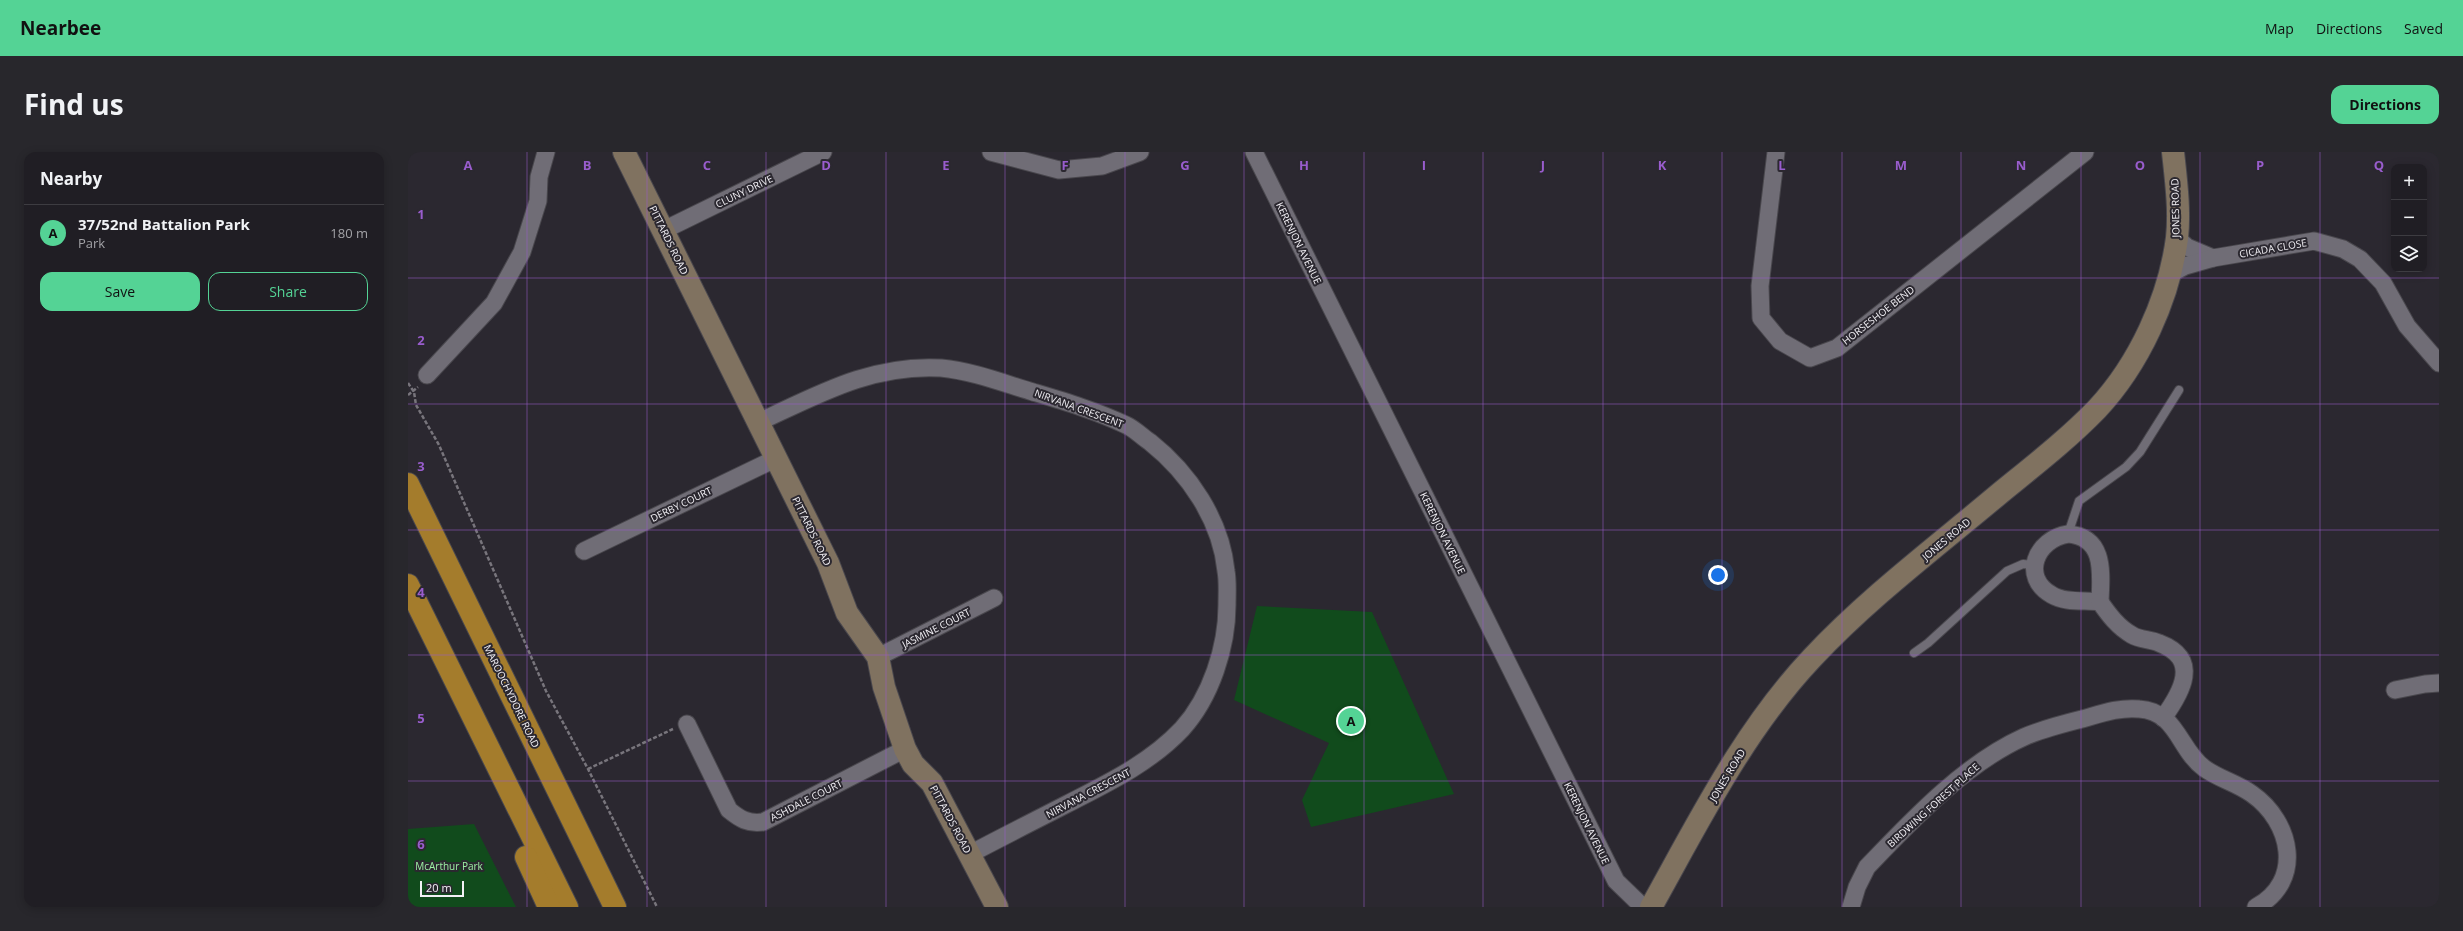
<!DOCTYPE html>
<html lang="en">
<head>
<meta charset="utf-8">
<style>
  :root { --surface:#201e24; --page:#28272c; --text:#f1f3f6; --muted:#a2a2a6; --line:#3d3c41; --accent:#54d395 }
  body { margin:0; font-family:"Open Sans",sans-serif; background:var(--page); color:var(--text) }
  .controls { position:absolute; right:12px; top:12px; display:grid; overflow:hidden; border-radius:8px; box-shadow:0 2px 10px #0003 }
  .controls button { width:36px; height:36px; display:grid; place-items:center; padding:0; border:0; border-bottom:1px solid var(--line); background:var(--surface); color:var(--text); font:20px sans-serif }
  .scale { position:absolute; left:12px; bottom:10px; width:44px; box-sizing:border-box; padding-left:4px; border:2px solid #f3f1f6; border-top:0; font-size:11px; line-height:14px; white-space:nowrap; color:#f3f1f6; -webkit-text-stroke:3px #2b2830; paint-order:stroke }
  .you { position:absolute; left:1310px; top:423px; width:14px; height:14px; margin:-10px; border:3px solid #fff; border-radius:50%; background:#1a73e8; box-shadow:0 0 0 6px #1a73e833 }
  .badge { display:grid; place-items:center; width:26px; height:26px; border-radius:50%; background:var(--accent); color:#111; font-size:13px; font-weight:700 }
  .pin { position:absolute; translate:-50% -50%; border:2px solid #fff; box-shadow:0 1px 4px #0006 }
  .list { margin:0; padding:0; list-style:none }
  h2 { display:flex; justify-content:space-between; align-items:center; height:52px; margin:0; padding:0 16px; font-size:17px }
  h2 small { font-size:13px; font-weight:400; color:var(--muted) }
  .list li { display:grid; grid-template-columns:26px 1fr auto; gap:12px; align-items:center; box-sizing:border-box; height:56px; padding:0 16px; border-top:1px solid var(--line) }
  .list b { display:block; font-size:15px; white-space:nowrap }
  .list p { margin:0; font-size:13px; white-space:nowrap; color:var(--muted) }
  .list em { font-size:13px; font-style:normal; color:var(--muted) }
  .actions { display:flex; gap:8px; padding:12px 16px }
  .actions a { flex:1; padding:9px 0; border:1px solid var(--accent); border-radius:12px; text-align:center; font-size:14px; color:var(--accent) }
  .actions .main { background:var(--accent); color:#111 }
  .icon { flex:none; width:22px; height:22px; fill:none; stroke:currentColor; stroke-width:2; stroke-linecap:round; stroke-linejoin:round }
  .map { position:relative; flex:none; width:2031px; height:755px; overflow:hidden; border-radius:12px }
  header { display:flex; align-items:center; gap:24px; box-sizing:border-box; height:56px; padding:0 20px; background:var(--accent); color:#111 }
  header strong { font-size:19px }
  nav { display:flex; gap:22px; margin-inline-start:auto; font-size:14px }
  .intro { display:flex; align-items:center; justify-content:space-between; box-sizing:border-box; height:96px; padding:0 24px }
  h1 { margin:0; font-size:28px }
  .button { padding:10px 18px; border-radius:12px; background:var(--accent); color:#111; font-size:14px; font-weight:700 }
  main { display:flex; gap:24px; padding:0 24px }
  aside { flex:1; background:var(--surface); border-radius:12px; box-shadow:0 2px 10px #0003 }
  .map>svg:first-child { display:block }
  .green { fill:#114b1c }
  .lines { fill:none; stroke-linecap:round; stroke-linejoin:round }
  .lane-casing { stroke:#49474d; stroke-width:10 }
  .street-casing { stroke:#49474d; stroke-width:19 }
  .secondary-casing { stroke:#49474d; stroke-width:24 }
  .highway-casing { stroke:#49474d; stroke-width:24 }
  .path { stroke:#78757c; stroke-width:2.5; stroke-dasharray:4 2; stroke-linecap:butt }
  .lane { stroke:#706d76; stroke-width:8 }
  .street { stroke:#706d76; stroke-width:17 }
  .secondary { stroke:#807260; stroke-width:22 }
  .highway { stroke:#a47c2c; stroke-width:22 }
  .grid { fill:none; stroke:#995dcd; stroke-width:1; stroke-opacity:0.55 }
  .labels { text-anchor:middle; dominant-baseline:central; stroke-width:4; stroke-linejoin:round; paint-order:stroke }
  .street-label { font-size:10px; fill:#f3f1f6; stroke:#2b2830 }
  .park-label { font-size:10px; fill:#9df0a4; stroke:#2b2830 }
  .grid-label { font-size:13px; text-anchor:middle; font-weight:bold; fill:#995dcd; stroke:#2b2830; stroke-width:4; stroke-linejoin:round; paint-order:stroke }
</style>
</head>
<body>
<header>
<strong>Nearbee</strong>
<nav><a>Map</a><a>Directions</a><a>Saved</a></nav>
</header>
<div class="intro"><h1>Find us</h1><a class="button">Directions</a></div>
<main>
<aside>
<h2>Nearby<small></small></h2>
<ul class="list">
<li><span class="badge">A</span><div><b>37/52nd Battalion Park</b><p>Park</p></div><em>180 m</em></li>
</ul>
<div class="actions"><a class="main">Save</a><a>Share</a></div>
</aside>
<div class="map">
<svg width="2031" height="755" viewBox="0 0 2031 755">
  <rect width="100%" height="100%" fill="#2b2830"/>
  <g class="green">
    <path d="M 849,454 L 964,460 L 1046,642 L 903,675 L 894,648 L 921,591 L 826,548 Z"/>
    <path d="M 66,672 L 108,755 L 0,755 L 0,677 Z"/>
  </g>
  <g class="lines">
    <g class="lane-casing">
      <g id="lane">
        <path d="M 1660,382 L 1671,349 L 1718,315 L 1732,300 L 1771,238"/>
        <path d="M 1506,501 L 1520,491 L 1599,419 L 1615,412 L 1627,413"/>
      </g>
    </g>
    <g class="street-casing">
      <g id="street">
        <path d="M 583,0 L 651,18 L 694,14 L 732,0"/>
        <path d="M 846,0 L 1208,729 L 1235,755"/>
        <path d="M 1368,0 L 1352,134 L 1353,166 L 1372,189 L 1402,206 L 1429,196 L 1677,0"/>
        <path d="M 256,78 L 415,0"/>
        <path d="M 1769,86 L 1779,95 L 1805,106"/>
        <path d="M 1762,122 L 1777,114 L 1805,106 L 1906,89 L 1935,97 L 1952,107 L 1975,131 L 1999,174 L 2031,211"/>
        <path d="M 19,223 L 86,151 L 114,100 L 130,49 L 131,25 L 138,0"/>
        <path d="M 351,270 C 411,242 464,212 533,216 C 564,219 595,231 625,240 C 655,249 689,259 718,273 C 727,277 734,285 742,290 C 781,321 813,368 818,419 C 820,430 819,442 819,453 C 819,495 803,545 774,577 C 742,611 700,631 659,652 C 626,669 594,685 562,702"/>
        <path d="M 1660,382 C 1698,385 1693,422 1692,450 C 1677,448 1657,451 1644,443 C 1612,425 1628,387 1660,382 Z"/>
        <path d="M 176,399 L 369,306"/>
        <path d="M 1692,450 C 1701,463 1710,475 1724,483 C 1732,488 1742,487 1751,491 C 1793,507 1774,540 1755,566"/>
        <path d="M 470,505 L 586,446"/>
        <path d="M 1987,538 L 2017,532 L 2031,531"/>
        <path d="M 279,572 L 321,658 C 332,667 340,672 355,670 L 497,597"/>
        <path d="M 1443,755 L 1449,735 L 1459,715 C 1503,669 1556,612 1616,585 C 1634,577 1654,572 1674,567 C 1692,562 1711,555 1731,557 C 1769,559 1771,598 1796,616 C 1811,627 1829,631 1844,642 C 1884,670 1896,729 1848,755"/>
      </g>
    </g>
    <g class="secondary-casing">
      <g id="secondary">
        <path d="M 216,0 L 420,411 L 439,461 L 470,505 L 476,535 L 497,597 L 505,612 L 524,631 L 589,755"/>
        <path d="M 1243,755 C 1291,669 1336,578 1404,506 C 1460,446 1528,395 1591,342 C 1624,315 1659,288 1689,257 C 1731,212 1761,147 1769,86 C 1772,58 1768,28 1765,0"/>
      </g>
    </g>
    <g class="highway-casing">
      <g id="highway">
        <path d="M 0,332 L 207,755"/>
        <path d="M 0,433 L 159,755"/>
        <path d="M 118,705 L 141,755"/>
      </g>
    </g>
    <g class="path">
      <path d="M 0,231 L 6,240 L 8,253 L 31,293 L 138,539 L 180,617 L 249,755"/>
      <path d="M 0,243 L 10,235"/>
      <path d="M 180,617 L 265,577"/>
    </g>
    <use href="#lane" class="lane"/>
    <use href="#street" class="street"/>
    <use href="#secondary" class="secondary"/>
    <use href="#highway" class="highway"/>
  </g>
  <path class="grid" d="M 119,0 L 119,755M 239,0 L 239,755M 358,0 L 358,755M 478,0 L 478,755M 597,0 L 597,755M 717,0 L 717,755M 836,0 L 836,755M 956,0 L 956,755M 1075,0 L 1075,755M 1195,0 L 1195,755M 1314,0 L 1314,755M 1434,0 L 1434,755M 1553,0 L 1553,755M 1673,0 L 1673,755M 1792,0 L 1792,755M 1912,0 L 1912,755M 0,126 L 2031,126M 0,252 L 2031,252M 0,378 L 2031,378M 0,503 L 2031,503M 0,629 L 2031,629"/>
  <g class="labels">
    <g class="street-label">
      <text transform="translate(336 39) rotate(-26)">CLUNY DRIVE</text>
      <text transform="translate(1767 56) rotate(-91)">JONES ROAD</text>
      <text transform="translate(261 88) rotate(64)">PITTARDS ROAD</text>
      <text transform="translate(891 91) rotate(64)">KERENJON AVENUE</text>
      <text transform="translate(1865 96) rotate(-10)">CICADA CLOSE</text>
      <text transform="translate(1470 163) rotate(-38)">HORSESHOE BEND</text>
      <text transform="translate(671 256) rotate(20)">NIRVANA CRESCENT</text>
      <text transform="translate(273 352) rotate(-26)">DERBY COURT</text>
      <text transform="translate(404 379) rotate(64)">PITTARDS ROAD</text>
      <text transform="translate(1035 381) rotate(64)">KERENJON AVENUE</text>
      <text transform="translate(1538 387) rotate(-40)">JONES ROAD</text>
      <text transform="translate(528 476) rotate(-27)">JASMINE COURT</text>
      <text transform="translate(104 544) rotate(64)">MAROOCHYDORE ROAD</text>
      <text transform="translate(1319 623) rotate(-59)">JONES ROAD</text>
      <text transform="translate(680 641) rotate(-28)">NIRVANA CRESCENT</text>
      <text transform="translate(398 648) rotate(-27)">ASHDALE COURT</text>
      <text transform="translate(1525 653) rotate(-42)">BIRDWING FOREST PLACE</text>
      <text transform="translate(543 667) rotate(62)">PITTARDS ROAD</text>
      <text transform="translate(1179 671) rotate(64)">KERENJON AVENUE</text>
    </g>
    <g class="park-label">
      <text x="41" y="714">McArthur Park</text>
    </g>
  </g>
  <g class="grid-label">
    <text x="60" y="18">A</text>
    <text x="179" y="18">B</text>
    <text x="299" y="18">C</text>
    <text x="418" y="18">D</text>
    <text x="538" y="18">E</text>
    <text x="657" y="18">F</text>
    <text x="777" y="18">G</text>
    <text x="896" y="18">H</text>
    <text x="1016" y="18">I</text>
    <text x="1135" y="18">J</text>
    <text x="1254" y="18">K</text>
    <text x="1374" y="18">L</text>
    <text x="1493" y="18">M</text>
    <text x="1613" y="18">N</text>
    <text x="1732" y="18">O</text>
    <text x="1852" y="18">P</text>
    <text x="1971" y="18">Q</text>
    <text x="13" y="67">1</text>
    <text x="13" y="193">2</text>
    <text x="13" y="319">3</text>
    <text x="13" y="445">4</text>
    <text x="13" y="571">5</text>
    <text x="13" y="697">6</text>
  </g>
</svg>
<div class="controls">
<button>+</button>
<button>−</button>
<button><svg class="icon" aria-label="layers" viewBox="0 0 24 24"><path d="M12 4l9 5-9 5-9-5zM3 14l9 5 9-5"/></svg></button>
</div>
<div class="scale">20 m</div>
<div class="you"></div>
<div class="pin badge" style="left:943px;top:569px">A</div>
</div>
</main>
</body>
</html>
